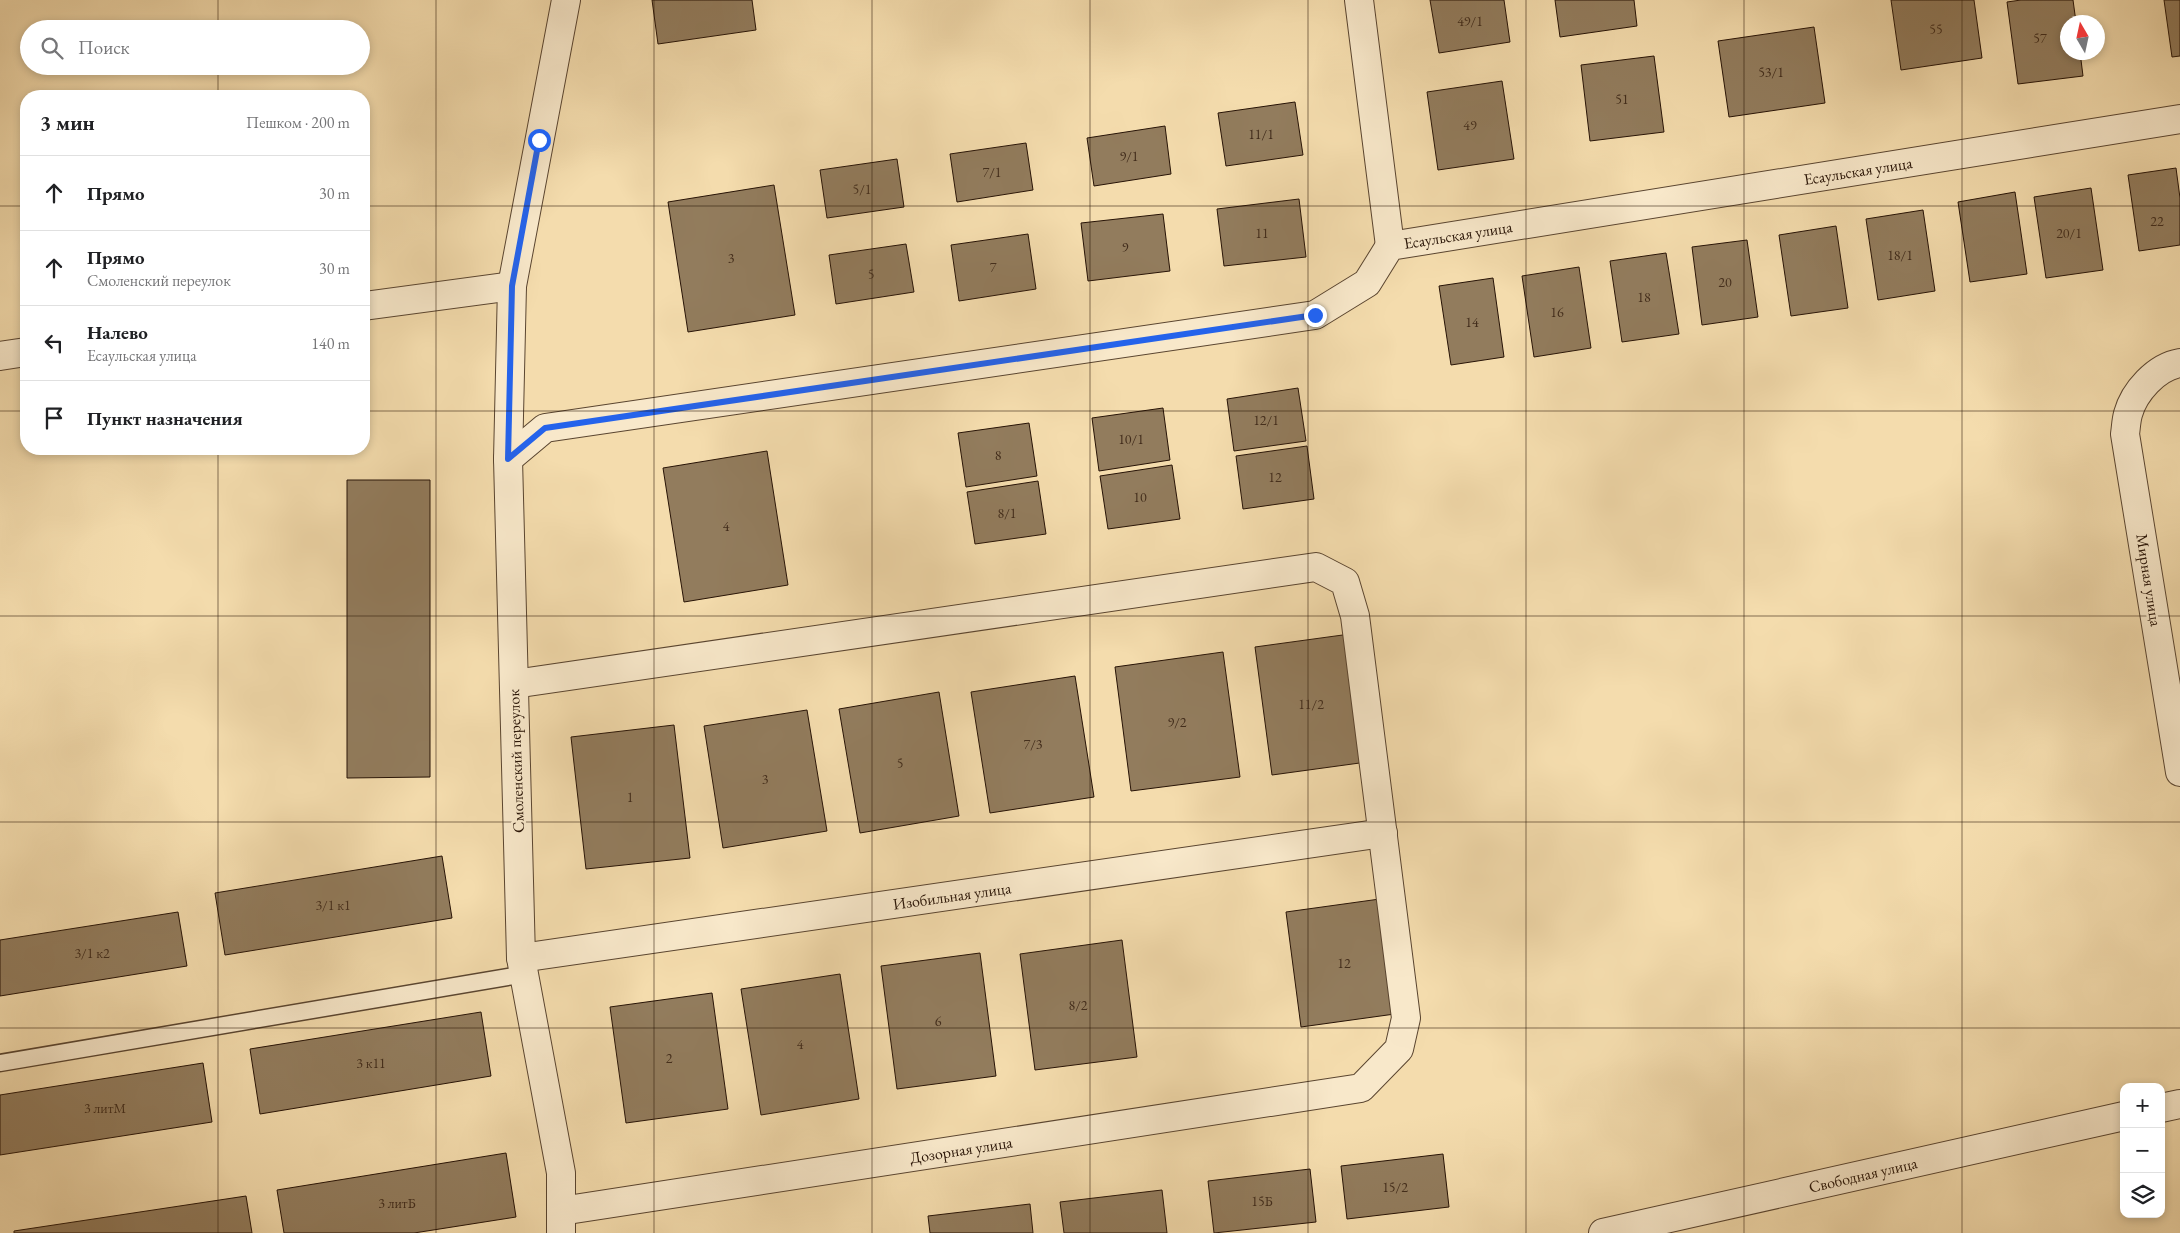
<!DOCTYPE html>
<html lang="ru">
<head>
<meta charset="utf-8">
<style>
  :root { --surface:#fff; --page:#f6f6f6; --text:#202124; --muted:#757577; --line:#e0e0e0 }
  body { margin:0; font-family:"EB Garamond",serif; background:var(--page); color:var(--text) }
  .controls { position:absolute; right:15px; bottom:15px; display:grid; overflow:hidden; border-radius:10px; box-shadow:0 2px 8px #0003 }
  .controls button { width:45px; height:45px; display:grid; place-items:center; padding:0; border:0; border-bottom:1px solid var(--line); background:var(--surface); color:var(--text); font:25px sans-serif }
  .compass { position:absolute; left:2060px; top:15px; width:45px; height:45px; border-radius:50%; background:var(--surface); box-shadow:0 2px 8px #0003; rotate:351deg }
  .stop { position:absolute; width:15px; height:15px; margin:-11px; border:4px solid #2563eb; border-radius:50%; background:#fff }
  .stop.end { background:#2563eb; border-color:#fff; box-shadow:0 1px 5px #0008 }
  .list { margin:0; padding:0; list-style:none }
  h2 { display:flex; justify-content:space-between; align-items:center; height:65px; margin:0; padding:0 20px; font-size:21px }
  h2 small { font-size:16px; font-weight:400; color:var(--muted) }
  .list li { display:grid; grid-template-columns:32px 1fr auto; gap:15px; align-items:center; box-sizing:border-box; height:75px; padding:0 20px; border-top:1px solid var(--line) }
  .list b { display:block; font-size:19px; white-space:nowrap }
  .list p { margin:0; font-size:16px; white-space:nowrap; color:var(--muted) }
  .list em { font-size:16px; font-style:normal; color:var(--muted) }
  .icon { flex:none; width:28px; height:28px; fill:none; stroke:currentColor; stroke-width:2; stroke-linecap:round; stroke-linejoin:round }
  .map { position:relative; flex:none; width:2180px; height:1233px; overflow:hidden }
  .search { position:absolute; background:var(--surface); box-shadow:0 2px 8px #0003; left:20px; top:20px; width:350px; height:55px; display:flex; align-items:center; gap:12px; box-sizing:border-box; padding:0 18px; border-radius:28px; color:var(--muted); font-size:19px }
  .panel { position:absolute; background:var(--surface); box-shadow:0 2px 8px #0003; left:20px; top:90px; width:350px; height:365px; border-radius:20px }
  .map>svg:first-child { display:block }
  .building { fill:#927c5d; stroke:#271306 }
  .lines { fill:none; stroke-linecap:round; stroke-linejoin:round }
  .service-casing { stroke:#5a4530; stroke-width:19 }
  .minor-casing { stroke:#5a4530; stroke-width:30 }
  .service { stroke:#f8e8ca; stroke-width:16 }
  .minor { stroke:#f8e8ca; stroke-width:28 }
  .route { stroke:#2563eb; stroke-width:6 }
  .grid { fill:none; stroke:#271306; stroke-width:1; stroke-opacity:0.55 }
  .labels { text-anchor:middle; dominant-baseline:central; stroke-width:5; stroke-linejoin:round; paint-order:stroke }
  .number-label { font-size:14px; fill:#422d1c }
  .street-label { font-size:16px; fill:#271306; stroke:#f8e8ca }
</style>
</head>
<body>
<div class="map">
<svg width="2180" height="1233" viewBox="0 0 2180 1233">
  <rect width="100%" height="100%" fill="#f4dcad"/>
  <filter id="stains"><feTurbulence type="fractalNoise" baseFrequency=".004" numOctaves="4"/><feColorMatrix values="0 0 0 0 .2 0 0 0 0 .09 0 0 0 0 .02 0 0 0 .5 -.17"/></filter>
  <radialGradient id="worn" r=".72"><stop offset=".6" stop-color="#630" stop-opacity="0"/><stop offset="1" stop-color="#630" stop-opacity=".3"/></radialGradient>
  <g class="building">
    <path d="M 652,0 L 752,0 L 756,30 L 658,44 Z"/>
    <path d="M 1430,0 L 1504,0 L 1510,42 L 1439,53 Z"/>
    <path d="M 1555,0 L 1634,0 L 1637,26 L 1560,37 Z"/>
    <path d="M 1891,0 L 1974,0 L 1982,58 L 1901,70 Z"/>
    <path d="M 2021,0 L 2073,0 L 2076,22 L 2068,22 L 2068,52 L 2080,52 L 2083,76 L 2018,84 L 2007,2 Z"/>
    <path d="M 2164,0 L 2180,0 L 2180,56 L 2172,57 Z"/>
    <path d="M 1814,27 L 1825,103 L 1729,117 L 1718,41 Z"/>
    <path d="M 1654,56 L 1664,132 L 1590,141 L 1581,65 Z"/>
    <path d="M 1502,81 L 1514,159 L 1438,170 L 1427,92 Z"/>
    <path d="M 1295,102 L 1303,155 L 1226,166 L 1218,113 Z"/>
    <path d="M 1165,126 L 1171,174 L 1094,186 L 1087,138 Z"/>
    <path d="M 1026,143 L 1033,190 L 957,202 L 950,154 Z"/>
    <path d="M 897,159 L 904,207 L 827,218 L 820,170 Z"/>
    <path d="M 2176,168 L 2180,198 L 2180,245 L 2139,251 L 2128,175 Z"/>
    <path d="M 774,185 L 795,315 L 688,332 L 668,202 Z"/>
    <path d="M 2091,188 L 2103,270 L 2046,278 L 2034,197 Z"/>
    <path d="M 2015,192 L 2027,274 L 1970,282 L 1958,202 Z"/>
    <path d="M 1299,199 L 1306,257 L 1224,266 L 1217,209 Z"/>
    <path d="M 1923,210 L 1935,291 L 1878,300 L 1866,219 Z"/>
    <path d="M 1163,214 L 1170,271 L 1088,281 L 1081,223 Z"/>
    <path d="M 1836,226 L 1848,308 L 1791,316 L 1779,235 Z"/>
    <path d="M 1028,234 L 1036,289 L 959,301 L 951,245 Z"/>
    <path d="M 1747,240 L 1758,317 L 1702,325 L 1692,247 Z"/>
    <path d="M 906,244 L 914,292 L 836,304 L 829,255 Z"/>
    <path d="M 1666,253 L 1679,334 L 1622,342 L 1610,261 Z"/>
    <path d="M 1579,267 L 1591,348 L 1534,357 L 1522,276 Z"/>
    <path d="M 1493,278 L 1504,357 L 1451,365 L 1439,286 Z"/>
    <path d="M 1298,388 L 1306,441 L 1234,451 L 1227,399 Z"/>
    <path d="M 1163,408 L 1170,460 L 1099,471 L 1092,418 Z"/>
    <path d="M 1029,423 L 1037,476 L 966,487 L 958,433 Z"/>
    <path d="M 1307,446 L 1314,499 L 1243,509 L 1236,456 Z"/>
    <path d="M 767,451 L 788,585 L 684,602 L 663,468 Z"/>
    <path d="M 1172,465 L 1180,519 L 1108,529 L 1100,476 Z"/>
    <path d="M 347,480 L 430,480 L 430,777 L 347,778 Z"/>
    <path d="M 1038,481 L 1046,534 L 975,544 L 967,492 Z"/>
    <path d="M 1350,634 L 1367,762 L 1272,775 L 1255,647 Z"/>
    <path d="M 1223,652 L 1240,777 L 1131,791 L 1115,667 Z"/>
    <path d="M 1075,676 L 1094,797 L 990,813 L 971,692 Z"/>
    <path d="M 939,692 L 959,816 L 860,833 L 839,709 Z"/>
    <path d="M 807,710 L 827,831 L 723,848 L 704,726 Z"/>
    <path d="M 674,725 L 690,858 L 586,869 L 571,737 Z"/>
    <path d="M 442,856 L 452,918 L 225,955 L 215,893 Z"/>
    <path d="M 1387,898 L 1402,1013 L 1301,1027 L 1286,912 Z"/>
    <path d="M 178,912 L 187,966 L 0,996 L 0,940 Z"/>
    <path d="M 1122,940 L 1137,1057 L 1035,1070 L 1020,954 Z"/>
    <path d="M 980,953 L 996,1076 L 897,1089 L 881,966 Z"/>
    <path d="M 840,974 L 859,1099 L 761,1115 L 741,989 Z"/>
    <path d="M 712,993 L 728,1109 L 626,1123 L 610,1007 Z"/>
    <path d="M 481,1012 L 491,1076 L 260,1114 L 250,1049 Z"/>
    <path d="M 203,1063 L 212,1122 L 0,1155 L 0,1095 Z"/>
    <path d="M 506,1153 L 516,1217 L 414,1233 L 284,1233 L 277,1190 Z"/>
    <path d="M 1443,1154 L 1449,1207 L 1347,1219 L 1341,1166 Z"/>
    <path d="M 1310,1169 L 1316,1222 L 1214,1233 L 1208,1181 Z"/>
    <path d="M 1162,1190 L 1167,1233 L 1064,1233 L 1060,1202 Z"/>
    <path d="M 246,1196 L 252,1233 L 14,1233 L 14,1231 Z"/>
    <path d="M 1030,1204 L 1033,1233 L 930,1233 L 928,1216 Z"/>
  </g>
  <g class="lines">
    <g class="service-casing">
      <path id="service" d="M 0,1063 L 525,974"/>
    </g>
    <g class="minor-casing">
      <g id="minor">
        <path d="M 1359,0 L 1390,246"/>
        <path d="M 364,306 L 512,286"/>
        <path d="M 0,356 L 26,352"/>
        <path d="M 2180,363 C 2156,367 2134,392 2128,414 C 2126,421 2126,428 2125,434 L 2180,772"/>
        <path d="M 508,459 L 545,428 L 1315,315 L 1367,283 L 1390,246 L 2180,119"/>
        <path d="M 514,684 L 1316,567 L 1345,582 L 1355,616 L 1406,1018 L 1399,1049 L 1361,1088 L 561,1211"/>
        <path d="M 521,958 L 1383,833"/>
        <path d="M 2161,1108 L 2180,1104"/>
        <path d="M 561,1233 L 561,1173 L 521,958 L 508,459 L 512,286 L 566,0"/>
        <path d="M 1603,1233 L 2124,1116"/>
      </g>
    </g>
    <use href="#service" class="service"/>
    <use href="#minor" class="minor"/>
  </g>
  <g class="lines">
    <path class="route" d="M 539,140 L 512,286 L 508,459 L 545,428 L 1315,315"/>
  </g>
  <path class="grid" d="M 218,0 L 218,29M 436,0 L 436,1233M 654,0 L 654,1233M 872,0 L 872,1233M 1090,0 L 1090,1233M 1308,0 L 1308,1233M 1526,0 L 1526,1233M 1744,0 L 1744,1233M 1962,0 L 1962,1233M 218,66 L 218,96M 0,206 L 26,206M 364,206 L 2180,206M 0,411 L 26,411M 364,411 L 2180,411M 218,449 L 218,1233M 0,616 L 2180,616M 0,822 L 2180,822M 0,1028 L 2180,1028"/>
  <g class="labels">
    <g class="number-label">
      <text x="1470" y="21">49/1</text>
      <text x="1936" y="29">55</text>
      <text x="2040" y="38">57</text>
      <text x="1771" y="72">53/1</text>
      <text x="1622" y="99">51</text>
      <text x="1470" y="125">49</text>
      <text x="1261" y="134">11/1</text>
      <text x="1129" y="156">9/1</text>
      <text x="992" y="172">7/1</text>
      <text x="862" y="189">5/1</text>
      <text x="2157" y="221">22</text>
      <text x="1262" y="233">11</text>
      <text x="2069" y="233">20/1</text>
      <text x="1125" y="247">9</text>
      <text x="1900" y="255">18/1</text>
      <text x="731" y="258">3</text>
      <text x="993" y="267">7</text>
      <text x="871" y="274">5</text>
      <text x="1725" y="282">20</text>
      <text x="1644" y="297">18</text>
      <text x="1557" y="312">16</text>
      <text x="1472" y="322">14</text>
      <text x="1266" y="420">12/1</text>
      <text x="1131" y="439">10/1</text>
      <text x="998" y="455">8</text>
      <text x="1275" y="477">12</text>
      <text x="1140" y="497">10</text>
      <text x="1007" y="513">8/1</text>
      <text x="726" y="526">4</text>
      <text x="1311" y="704">11/2</text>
      <text x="1177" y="722">9/2</text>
      <text x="1033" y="744">7/3</text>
      <text x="900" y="763">5</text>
      <text x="765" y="779">3</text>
      <text x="630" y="797">1</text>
      <text x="333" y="905">3/1 к1</text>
      <text x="92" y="953">3/1 к2</text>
      <text x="1344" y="963">12</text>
      <text x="1078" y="1005">8/2</text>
      <text x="938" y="1021">6</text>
      <text x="800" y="1044">4</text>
      <text x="669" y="1058">2</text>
      <text x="371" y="1063">3 к11</text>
      <text x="105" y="1108">3 литМ</text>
      <text x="1395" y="1187">15/2</text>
      <text x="1262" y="1201">15Б</text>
      <text x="397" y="1203">3 литБ</text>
    </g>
    <g class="street-label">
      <text transform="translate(1858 171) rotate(-9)">Есаульская улица</text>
      <text transform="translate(1458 235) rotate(-9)">Есаульская улица</text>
      <text transform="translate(2149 580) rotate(81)">Мирная улица</text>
      <text transform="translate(516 761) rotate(-92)">Смоленский переулок</text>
      <text transform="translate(952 896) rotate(-8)">Изобильная улица</text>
      <text transform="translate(961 1150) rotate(-9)">Дозорная улица</text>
      <text transform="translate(1863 1175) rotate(-13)">Свободная улица</text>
    </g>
  </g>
  <rect width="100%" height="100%" filter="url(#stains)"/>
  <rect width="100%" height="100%" fill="url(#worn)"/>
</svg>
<div class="controls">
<button>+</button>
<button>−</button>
<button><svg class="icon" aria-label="layers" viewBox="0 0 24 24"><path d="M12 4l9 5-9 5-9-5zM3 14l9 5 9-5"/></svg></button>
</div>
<svg class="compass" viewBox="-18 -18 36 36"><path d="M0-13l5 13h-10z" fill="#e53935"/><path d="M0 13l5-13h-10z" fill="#757577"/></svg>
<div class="stop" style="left:539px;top:140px"></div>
<div class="stop end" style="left:1315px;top:315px"></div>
<div class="search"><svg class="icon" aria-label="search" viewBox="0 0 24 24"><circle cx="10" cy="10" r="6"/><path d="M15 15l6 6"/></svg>Поиск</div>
<section class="panel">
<h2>3 мин<small>Пешком · 200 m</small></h2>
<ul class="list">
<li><svg class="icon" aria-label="ahead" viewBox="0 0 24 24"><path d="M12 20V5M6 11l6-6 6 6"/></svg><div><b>Прямо</b></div><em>30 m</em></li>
<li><svg class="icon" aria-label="ahead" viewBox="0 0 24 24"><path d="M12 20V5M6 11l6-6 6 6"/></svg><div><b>Прямо</b><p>Смоленский переулок</p></div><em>30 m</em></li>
<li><svg class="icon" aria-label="left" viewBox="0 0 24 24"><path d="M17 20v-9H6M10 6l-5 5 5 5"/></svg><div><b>Налево</b><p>Есаульская улица</p></div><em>140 m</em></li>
<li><svg class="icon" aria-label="arrive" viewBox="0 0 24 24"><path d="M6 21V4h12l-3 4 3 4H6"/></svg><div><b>Пункт назначения</b></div></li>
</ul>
</section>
</div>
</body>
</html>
